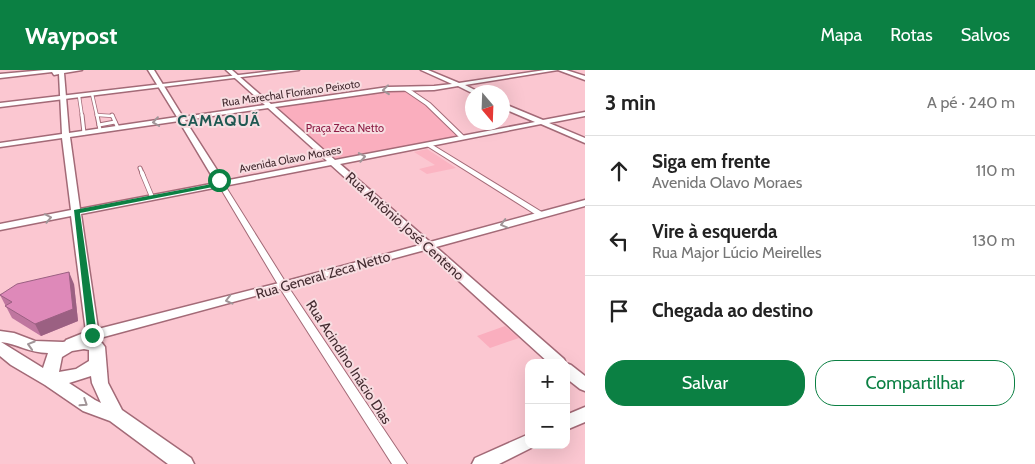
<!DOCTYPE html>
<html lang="pt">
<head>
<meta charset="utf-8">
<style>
  :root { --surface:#fff; --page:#f6f6f6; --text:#222; --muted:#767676; --line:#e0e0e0; --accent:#0b8043 }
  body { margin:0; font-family:Cabin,sans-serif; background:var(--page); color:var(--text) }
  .controls { position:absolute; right:15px; bottom:15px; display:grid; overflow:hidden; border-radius:10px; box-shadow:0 5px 20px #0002 }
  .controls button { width:45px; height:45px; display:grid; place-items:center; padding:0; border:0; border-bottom:1px solid var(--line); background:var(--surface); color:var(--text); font:25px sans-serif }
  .compass { position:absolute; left:465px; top:15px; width:45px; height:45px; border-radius:50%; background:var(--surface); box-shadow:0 5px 20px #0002; rotate:161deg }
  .stop { position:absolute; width:15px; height:15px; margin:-11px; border:4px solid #0b8043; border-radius:50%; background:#fff }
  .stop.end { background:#0b8043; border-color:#fff; box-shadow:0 1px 5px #0008 }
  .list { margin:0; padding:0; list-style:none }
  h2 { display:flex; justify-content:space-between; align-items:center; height:65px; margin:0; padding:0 20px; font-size:21px }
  h2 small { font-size:16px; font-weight:400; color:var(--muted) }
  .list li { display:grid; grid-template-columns:32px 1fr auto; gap:15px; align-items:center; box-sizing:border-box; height:70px; padding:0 20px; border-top:1px solid var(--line) }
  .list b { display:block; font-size:19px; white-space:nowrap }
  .list p { margin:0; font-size:16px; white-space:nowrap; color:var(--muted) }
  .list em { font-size:16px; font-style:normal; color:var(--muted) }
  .actions { display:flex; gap:10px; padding:15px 20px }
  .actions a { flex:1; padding:11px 0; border:1px solid var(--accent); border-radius:20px; text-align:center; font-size:18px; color:var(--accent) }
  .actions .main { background:var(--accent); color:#fff }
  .icon { flex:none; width:28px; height:28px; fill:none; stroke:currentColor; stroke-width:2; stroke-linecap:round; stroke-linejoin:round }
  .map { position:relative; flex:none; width:585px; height:394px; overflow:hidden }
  header { display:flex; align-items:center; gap:30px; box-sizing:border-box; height:70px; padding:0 25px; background:var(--accent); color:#fff }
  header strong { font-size:24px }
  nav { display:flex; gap:28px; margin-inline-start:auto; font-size:18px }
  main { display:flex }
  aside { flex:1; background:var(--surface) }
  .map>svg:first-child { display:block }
  .built { fill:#fbb4c2 }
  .green { fill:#faaebe }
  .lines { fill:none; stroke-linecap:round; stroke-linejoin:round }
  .service-far2-casing { stroke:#a36a77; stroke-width:4 }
  .service-far1-casing { stroke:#a36a77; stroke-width:5 }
  .service-casing { stroke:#a36a77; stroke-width:5.5 }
  .minor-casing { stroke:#a36a77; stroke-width:2 }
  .tertiary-casing { stroke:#a36a77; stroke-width:3 }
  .secondary-casing { stroke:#a36a77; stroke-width:3 }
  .service-far2 { stroke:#fff; stroke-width:2.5 }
  .service-far1 { stroke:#fff; stroke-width:3 }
  .service { stroke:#fff; stroke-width:4 }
  .minor { fill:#fff; fill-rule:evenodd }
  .tertiary { fill:#fff; fill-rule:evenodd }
  .secondary { fill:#fff; fill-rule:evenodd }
  .wall { fill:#bf769f }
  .shaded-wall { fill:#9b6082 }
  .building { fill:#de89b9; stroke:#9b6082 }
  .oneway { stroke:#a19598 }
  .route { fill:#0b8043 }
  .labels { text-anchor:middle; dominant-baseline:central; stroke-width:4; stroke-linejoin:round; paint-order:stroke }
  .far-street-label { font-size:11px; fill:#432b30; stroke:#f7dde1 }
  .far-park-label { font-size:11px; fill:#8c1c44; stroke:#f7dde1 }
  .street-label { font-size:14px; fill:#432b30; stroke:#f7dde1 }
  .far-district-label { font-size:16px; font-weight:bold; letter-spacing:1px; fill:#1f5852; stroke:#f7dde1 }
</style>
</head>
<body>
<header>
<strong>Waypost</strong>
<nav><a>Mapa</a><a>Rotas</a><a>Salvos</a></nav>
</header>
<main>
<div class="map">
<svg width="585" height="394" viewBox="0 0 585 394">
  <rect width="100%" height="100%" fill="#fbc7d1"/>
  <path class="built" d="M 427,79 L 456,98 L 427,104 L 419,99 L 435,95 L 414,82 Z"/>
  <g class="green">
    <path d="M 390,20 L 405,20 L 426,35 L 461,66 L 336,91 L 272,37 Z"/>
    <path d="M 505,256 L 519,268 L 490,278 L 477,266 Z"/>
  </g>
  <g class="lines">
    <g class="service-far2-casing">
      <g id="service-far2">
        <path d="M 92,24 L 97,46"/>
        <path d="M 79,26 L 82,46"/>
        <path d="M 97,45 L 113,46"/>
      </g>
    </g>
    <g class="service-far1-casing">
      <g id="service-far1">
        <path d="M 82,45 L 84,63"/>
        <path d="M 97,45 L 100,60"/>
        <path d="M 112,45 L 118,58"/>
        <path d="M 99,55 L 115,52"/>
        <path d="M 140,98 L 143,105"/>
      </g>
    </g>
    <g class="service-casing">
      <path id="service" d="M 142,103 L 152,127"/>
    </g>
    <g class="minor-casing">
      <g id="minor">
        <path d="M 404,18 L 408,18 L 430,33 L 465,67 L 465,69 L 461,69 L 426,35 L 404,20 Z"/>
        <path d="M 427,74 L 431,74 L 545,144 L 541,146 L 538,146 L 427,76 Z"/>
        <path d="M 221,112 L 224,114 L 291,221 L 407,394 L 392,394 L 283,223 L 218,114 Z"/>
      </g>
    </g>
    <g class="tertiary-casing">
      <g id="tertiary">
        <path d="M 45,0 L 82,0 L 64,3 L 69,63 L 177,47 L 148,0 L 154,0 L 183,47 L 265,35 L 226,0 L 232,0 L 271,34 L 388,17 L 434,16 L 452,14 L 421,0 L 428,0 L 459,13 L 545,0 L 566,0 L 585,6 L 585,10 L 558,0 L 465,15 L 479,22 L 472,23 L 458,16 L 434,20 L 388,21 L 275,37 L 335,90 L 535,52 L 502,38 L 502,33 L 543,50 L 585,42 L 585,46 L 549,53 L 585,68 L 585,73 L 541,54 L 340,94 L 430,172 L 585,130 L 585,136 L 436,177 L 564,289 L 566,293 L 549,293 L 425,180 L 100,268 L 99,274 L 94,275 L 88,272 L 71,279 L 66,278 L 64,274 L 66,270 L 86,262 L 71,146 L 0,160 L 0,154 L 71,140 L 62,68 L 0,77 L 0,73 L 62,64 L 59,4 L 54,5 L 52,2 L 0,8 L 0,4 ZM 268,38 L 327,91 L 224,111 L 185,50 ZM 179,51 L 216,113 L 80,139 L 70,67 ZM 331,95 L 420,175 L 283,212 L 98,259 L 81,144 Z"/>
        <path d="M 566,293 L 571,295 L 585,306 L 585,321 L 580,319 L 566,308 Z"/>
        <path d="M 585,337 L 585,352 L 566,360 L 566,345 Z"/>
        <path d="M 529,364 L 529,375 L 535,376 L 499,394 L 472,394 L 475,388 Z"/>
      </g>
    </g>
    <g class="secondary-casing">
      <g id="secondary">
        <path d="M 281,0 L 299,0 L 0,37 L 0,33 Z"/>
        <path d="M 0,261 L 14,263 L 35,271 L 63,272 L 84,267 L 102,273 L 105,277 L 108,313 L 122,340 L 191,388 L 194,394 L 168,394 L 110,351 L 83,341 L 45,315 L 11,295 L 0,286 ZM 1,272 C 18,274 29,283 48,283 L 43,298 ZM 84,279 L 89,280 L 89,291 L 76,299 L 59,302 L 62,287 L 72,281 ZM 91,306 L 92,313 L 101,333 L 95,330 L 69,313 Z"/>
      </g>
    </g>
    <use href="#service-far2" class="service-far2"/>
    <use href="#service-far1" class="service-far1"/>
    <use href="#service" class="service"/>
    <use href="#minor" class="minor"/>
    <use href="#tertiary" class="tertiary"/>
    <use href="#secondary" class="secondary"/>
  </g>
  <path class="wall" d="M 74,214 L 78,251 L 41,266 L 12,248 L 0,225 L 0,224 Z"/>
  <path class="shaded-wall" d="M 69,202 L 74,214 L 78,251 L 41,266 L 35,254 Z"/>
  <path class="building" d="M 69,202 L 73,239 L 35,254 L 5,236 L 12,232 L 0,225 L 17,214 Z"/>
  <defs><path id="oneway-chevron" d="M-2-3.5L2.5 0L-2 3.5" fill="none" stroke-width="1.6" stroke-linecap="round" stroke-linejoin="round" transform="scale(1.25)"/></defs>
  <g class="oneway">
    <use href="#oneway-chevron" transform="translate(386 20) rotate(174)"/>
    <use href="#oneway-chevron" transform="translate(156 52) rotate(172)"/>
    <use href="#oneway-chevron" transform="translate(362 87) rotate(-10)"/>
    <use href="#oneway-chevron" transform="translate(48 148) rotate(-11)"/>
    <use href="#oneway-chevron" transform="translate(504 154) rotate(165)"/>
    <use href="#oneway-chevron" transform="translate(229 230) rotate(166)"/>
    <use href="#oneway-chevron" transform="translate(31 275) rotate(-163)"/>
    <use href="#oneway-chevron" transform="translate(84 333) rotate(33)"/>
  </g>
  <path class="route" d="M 217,109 L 221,109 L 223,115 L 80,143 L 97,265 L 95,267 L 88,267 L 74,140 L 217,113 Z"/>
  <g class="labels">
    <g class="far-street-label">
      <text transform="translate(291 23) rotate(-8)">Rua Marechal Floriano Peixoto</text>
      <text transform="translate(290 89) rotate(-11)">Avenida Olavo Moraes</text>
    </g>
    <g class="far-park-label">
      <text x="345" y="58">Praça Zeca Netto</text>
    </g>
    <g class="street-label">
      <text transform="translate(405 156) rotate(42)">Rua Antônio José Centeno</text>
      <text transform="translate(323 205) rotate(-16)">Rua General Zeca Netto</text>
      <text transform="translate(349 292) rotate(57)">Rua Acindino Inácio Dias</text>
    </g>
    <g class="far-district-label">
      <text x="219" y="50">CAMAQUÃ</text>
    </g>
  </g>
</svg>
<div class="controls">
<button>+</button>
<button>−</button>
</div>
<svg class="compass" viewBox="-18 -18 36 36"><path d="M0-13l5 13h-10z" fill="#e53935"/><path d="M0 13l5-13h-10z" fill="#767676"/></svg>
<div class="stop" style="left:219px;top:110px"></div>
<div class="stop end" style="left:92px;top:265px"></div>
</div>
<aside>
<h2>3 min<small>A pé · 240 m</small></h2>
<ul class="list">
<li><svg class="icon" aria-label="ahead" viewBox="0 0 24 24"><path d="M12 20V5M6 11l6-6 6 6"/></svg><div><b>Siga em frente</b><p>Avenida Olavo Moraes</p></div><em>110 m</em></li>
<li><svg class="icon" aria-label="left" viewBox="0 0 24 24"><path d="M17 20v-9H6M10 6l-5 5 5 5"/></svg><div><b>Vire à esquerda</b><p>Rua Major Lúcio Meirelles</p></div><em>130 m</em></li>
<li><svg class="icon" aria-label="arrive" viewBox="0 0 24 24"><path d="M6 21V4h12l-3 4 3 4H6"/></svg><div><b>Chegada ao destino</b></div></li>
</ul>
<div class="actions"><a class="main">Salvar</a><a>Compartilhar</a></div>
</aside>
</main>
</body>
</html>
